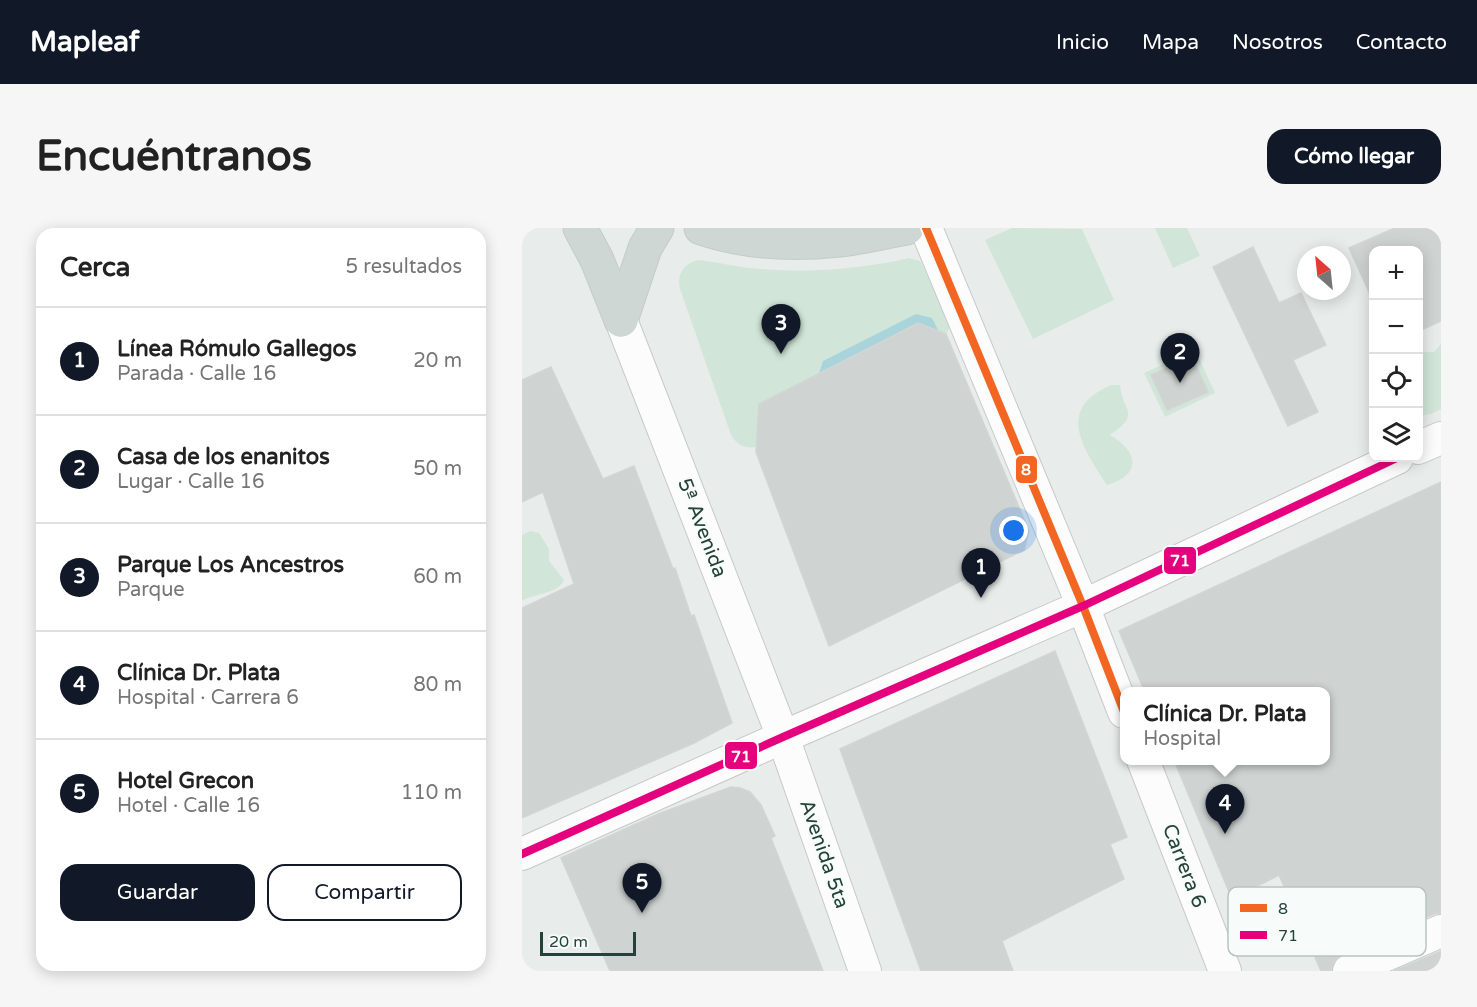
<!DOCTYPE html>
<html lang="es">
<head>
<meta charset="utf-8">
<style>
  :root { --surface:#fff; --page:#f6f6f6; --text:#222; --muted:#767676; --line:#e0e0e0; --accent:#111827 }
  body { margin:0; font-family:"Varela Round",sans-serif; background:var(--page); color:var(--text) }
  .controls { position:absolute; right:18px; top:18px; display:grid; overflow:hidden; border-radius:12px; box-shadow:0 3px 15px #0003 }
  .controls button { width:54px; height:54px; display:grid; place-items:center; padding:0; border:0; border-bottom:2px solid var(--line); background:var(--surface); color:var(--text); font:30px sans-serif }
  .compass { position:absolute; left:775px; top:18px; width:54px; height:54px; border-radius:50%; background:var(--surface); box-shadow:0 3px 15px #0003; rotate:333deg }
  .scale { position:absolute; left:18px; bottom:15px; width:96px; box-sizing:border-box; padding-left:6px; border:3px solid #24423a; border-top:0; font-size:16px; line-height:21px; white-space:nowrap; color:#24423a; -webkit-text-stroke:4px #f7fbf9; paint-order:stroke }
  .you { position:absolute; left:492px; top:303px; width:21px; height:21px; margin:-15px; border:4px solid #fff; border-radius:50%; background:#1a73e8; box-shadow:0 0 0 9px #1a73e833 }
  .badge { display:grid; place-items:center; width:39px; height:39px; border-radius:50%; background:var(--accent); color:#fff; font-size:20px; font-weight:700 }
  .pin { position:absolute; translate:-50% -50px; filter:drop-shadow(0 2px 3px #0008) }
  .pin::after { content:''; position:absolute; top:32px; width:21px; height:18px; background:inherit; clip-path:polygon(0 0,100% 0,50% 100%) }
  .popup { position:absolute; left:598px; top:459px; width:210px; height:78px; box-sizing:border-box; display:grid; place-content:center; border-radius:12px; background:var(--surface); filter:drop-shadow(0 2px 4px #0005); font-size:20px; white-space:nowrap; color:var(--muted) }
  .popup b { font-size:22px; color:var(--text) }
  .popup::after { content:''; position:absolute; left:50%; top:100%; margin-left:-12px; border:12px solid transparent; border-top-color:var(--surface) }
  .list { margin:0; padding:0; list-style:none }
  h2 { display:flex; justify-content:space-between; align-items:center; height:78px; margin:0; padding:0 24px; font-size:26px }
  h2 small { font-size:20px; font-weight:400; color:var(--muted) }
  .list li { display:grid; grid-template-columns:39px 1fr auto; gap:18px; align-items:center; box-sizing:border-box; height:108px; padding:0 24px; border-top:2px solid var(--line) }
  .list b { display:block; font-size:22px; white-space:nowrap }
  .list p { margin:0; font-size:20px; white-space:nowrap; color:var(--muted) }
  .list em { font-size:20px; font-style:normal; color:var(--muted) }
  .actions { display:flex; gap:12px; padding:18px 24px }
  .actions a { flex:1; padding:14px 0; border:2px solid var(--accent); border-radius:18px; text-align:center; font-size:21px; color:var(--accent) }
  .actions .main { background:var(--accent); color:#fff }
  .icon { flex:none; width:33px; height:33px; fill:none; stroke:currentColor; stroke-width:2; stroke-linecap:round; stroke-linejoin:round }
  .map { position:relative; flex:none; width:919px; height:743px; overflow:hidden; border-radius:18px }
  header { display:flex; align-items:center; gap:36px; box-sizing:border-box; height:84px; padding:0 30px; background:var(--accent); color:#fff }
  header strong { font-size:28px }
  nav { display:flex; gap:33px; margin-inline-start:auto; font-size:21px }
  .intro { display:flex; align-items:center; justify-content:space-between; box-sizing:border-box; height:144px; padding:0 36px }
  h1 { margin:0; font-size:42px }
  .button { padding:15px 27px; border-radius:18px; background:var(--accent); color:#fff; font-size:21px; font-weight:700 }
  main { display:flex; gap:36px; padding:0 36px }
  aside { flex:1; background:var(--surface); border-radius:18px; box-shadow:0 3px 15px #0003 }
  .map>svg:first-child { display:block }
  .green { fill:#d1e6d8 }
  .water { fill:#a9d4db }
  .building { fill:#cfd4d2; stroke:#d1d6d4; stroke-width:1.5 }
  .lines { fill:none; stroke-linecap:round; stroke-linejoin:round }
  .minor-casing { stroke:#c5cac8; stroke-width:34 }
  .major-casing { stroke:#c3ccc9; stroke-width:35 }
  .minor { stroke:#fcfcfc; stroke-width:32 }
  .major { stroke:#cfd7d5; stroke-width:33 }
  .bus-1-casing { stroke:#f7fbf9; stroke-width:12 }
  .bus-2-casing { stroke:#f7fbf9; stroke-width:12 }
  .bus-1 { stroke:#f26522; stroke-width:8 }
  .bus-2 { stroke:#e5007d; stroke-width:8 }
  .labels { text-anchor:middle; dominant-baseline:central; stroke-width:4.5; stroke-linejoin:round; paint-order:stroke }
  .street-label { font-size:20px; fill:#24423a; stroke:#f7fbf9 }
  .key { fill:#f7fbf9; stroke:#b8c4c0; stroke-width:1.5 }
  .key-label { font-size:16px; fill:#24423a }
  .line-badge { stroke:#f7fbf9; stroke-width:2 }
  .badge-label { font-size:16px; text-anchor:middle; font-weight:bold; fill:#fff }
</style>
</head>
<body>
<header>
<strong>Mapleaf</strong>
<nav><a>Inicio</a><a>Mapa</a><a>Nosotros</a><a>Contacto</a></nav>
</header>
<div class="intro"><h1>Encuéntranos</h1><a class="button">Cómo llegar</a></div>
<main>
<aside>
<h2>Cerca<small>5 resultados</small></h2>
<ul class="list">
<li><span class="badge">1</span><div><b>Línea Rómulo Gallegos</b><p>Parada · Calle 16</p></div><em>20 m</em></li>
<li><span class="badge">2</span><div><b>Casa de los enanitos</b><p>Lugar · Calle 16</p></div><em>50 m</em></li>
<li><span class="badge">3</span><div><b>Parque Los Ancestros</b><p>Parque</p></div><em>60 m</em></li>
<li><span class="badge">4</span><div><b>Clínica Dr. Plata</b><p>Hospital · Carrera 6</p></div><em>80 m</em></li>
<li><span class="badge">5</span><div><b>Hotel Grecon</b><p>Hotel · Calle 16</p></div><em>110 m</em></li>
</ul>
<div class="actions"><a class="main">Guardar</a><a>Compartir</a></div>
</aside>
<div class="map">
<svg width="919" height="743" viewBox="0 0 919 743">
  <rect width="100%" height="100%" fill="#e8edeb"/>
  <g class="green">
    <path d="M 490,0 L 560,1 L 592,72 L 511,111 L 463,12 Z"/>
    <path d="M 633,0 L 665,0 L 678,28 L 651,40 Z"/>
    <path d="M 387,30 L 398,33 L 400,36 L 427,94 L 427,101 L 424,106 L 396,95 L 237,176 L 234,219 C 223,221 215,217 209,207 L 158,61 C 155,46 161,36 176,32 C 197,34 218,40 240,41 C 289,45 339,41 387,30 Z"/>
    <path d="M 919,116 L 919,181 L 909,186 L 897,188 L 897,124 L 912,124 Z"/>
    <path d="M 673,122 L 693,165 L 643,189 L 622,145 Z"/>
    <path d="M 589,157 L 598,157 C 601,185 620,185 588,207 C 617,224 620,247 585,257 C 561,220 533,181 589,157 Z"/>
    <path d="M 8,303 L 17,305 L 27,321 L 27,333 L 42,352 C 36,366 13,365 0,373 L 0,307 Z"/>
  </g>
  <path class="water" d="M 394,86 L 410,90 L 416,102 L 396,95 L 297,145 L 301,133 Z"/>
  <g class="building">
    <path d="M 873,0 L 919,0 L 919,93 L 897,103 L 897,22 L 852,22 L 852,75 L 827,20 Z"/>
    <path d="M 731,19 L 757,75 L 779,65 L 804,117 L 771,132 L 796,184 L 766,198 L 691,39 Z"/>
    <path d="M 396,95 L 424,106 L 507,303 L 502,322 L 307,418 L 234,224 L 237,176 Z"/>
    <path d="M 670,129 L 686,164 L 645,182 L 629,147 Z"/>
    <path d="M 29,139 L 81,251 L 112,238 L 151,341 L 153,340 L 169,388 L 172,387 L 210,495 L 172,515 L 0,590 L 0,380 L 52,356 L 21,264 L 0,274 L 0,152 Z"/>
    <path d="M 919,254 L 919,685 L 912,686 L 820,726 L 812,733 L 809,743 L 799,743 L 757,647 L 710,671 L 652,532 L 804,532 L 804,464 L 623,464 L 597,403 Z"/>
    <path d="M 533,423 L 605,609 L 588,616 L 602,651 L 480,713 L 491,743 L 399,743 L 318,521 Z"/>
    <path d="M 209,559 L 218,560 L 228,564 L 239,577 L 253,608 L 249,610 L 301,743 L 88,743 L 39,630 L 136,586 Z"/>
    <path d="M 919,723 L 919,743 L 872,743 Z"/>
  </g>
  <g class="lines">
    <g class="minor-casing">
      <g id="minor">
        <path d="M 404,0 L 561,378 L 602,484"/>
        <path d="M 99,92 L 261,509 L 343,743"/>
        <path d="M 896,220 L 919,210"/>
        <path d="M 621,532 L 703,743"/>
        <path d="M 0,626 L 261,509 L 561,378 L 875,230"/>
        <path d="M 827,743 L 919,703"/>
      </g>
    </g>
    <g class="major-casing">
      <g id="major">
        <path d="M 58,0 L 75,32 L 99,92"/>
        <path d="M 179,0 C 223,15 271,17 317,12 C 339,10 362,4 385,0"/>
        <path d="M 99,92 L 123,20 L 135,0"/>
      </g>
    </g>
    <use href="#minor" class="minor"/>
    <use href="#major" class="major"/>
    <g class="bus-1-casing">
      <path id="bus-1" d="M 404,0 L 561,378 L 602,484"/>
    </g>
    <g class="bus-2-casing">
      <path id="bus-2" d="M 0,626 L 261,509 L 561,378 L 875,230"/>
    </g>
    <use href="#bus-1" class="bus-1"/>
    <use href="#bus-2" class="bus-2"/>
  </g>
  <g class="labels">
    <g class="street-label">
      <text transform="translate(180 300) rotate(69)">5ª Avenida</text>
      <text transform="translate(302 626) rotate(71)">Avenida 5ta</text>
      <text transform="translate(662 638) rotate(69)">Carrera 6</text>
    </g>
  </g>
  <rect x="706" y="659" width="198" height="69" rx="9" class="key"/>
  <rect x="718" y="676" width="27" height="8" fill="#f26522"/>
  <rect x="718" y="703" width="27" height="8" fill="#e5007d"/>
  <g class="key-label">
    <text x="756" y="686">8</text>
    <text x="756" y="713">71</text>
  </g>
  <g class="line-badge">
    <rect x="493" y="227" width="23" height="29" rx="6" fill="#f26522"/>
    <rect x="641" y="318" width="34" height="29" rx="6" fill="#e5007d"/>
    <rect x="202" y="513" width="34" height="29" rx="6" fill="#e5007d"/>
  </g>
  <g class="badge-label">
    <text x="504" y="247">8</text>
    <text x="658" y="338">71</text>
    <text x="219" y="534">71</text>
  </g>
</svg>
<div class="controls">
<button>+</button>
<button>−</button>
<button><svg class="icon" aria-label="locate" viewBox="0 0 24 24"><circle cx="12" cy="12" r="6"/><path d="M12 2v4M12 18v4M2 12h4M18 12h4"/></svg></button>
<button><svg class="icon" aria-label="layers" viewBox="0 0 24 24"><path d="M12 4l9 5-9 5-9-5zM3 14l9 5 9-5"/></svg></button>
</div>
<svg class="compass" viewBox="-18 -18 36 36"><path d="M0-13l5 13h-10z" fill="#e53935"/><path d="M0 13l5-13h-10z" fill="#767676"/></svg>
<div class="scale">20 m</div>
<div class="you"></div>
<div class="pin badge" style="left:459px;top:370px">1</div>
<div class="pin badge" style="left:658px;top:155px">2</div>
<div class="pin badge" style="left:259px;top:126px">3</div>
<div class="pin badge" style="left:703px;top:606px">4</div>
<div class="popup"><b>Clínica Dr. Plata</b>Hospital</div>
<div class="pin badge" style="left:120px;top:685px">5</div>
</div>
</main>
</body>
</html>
